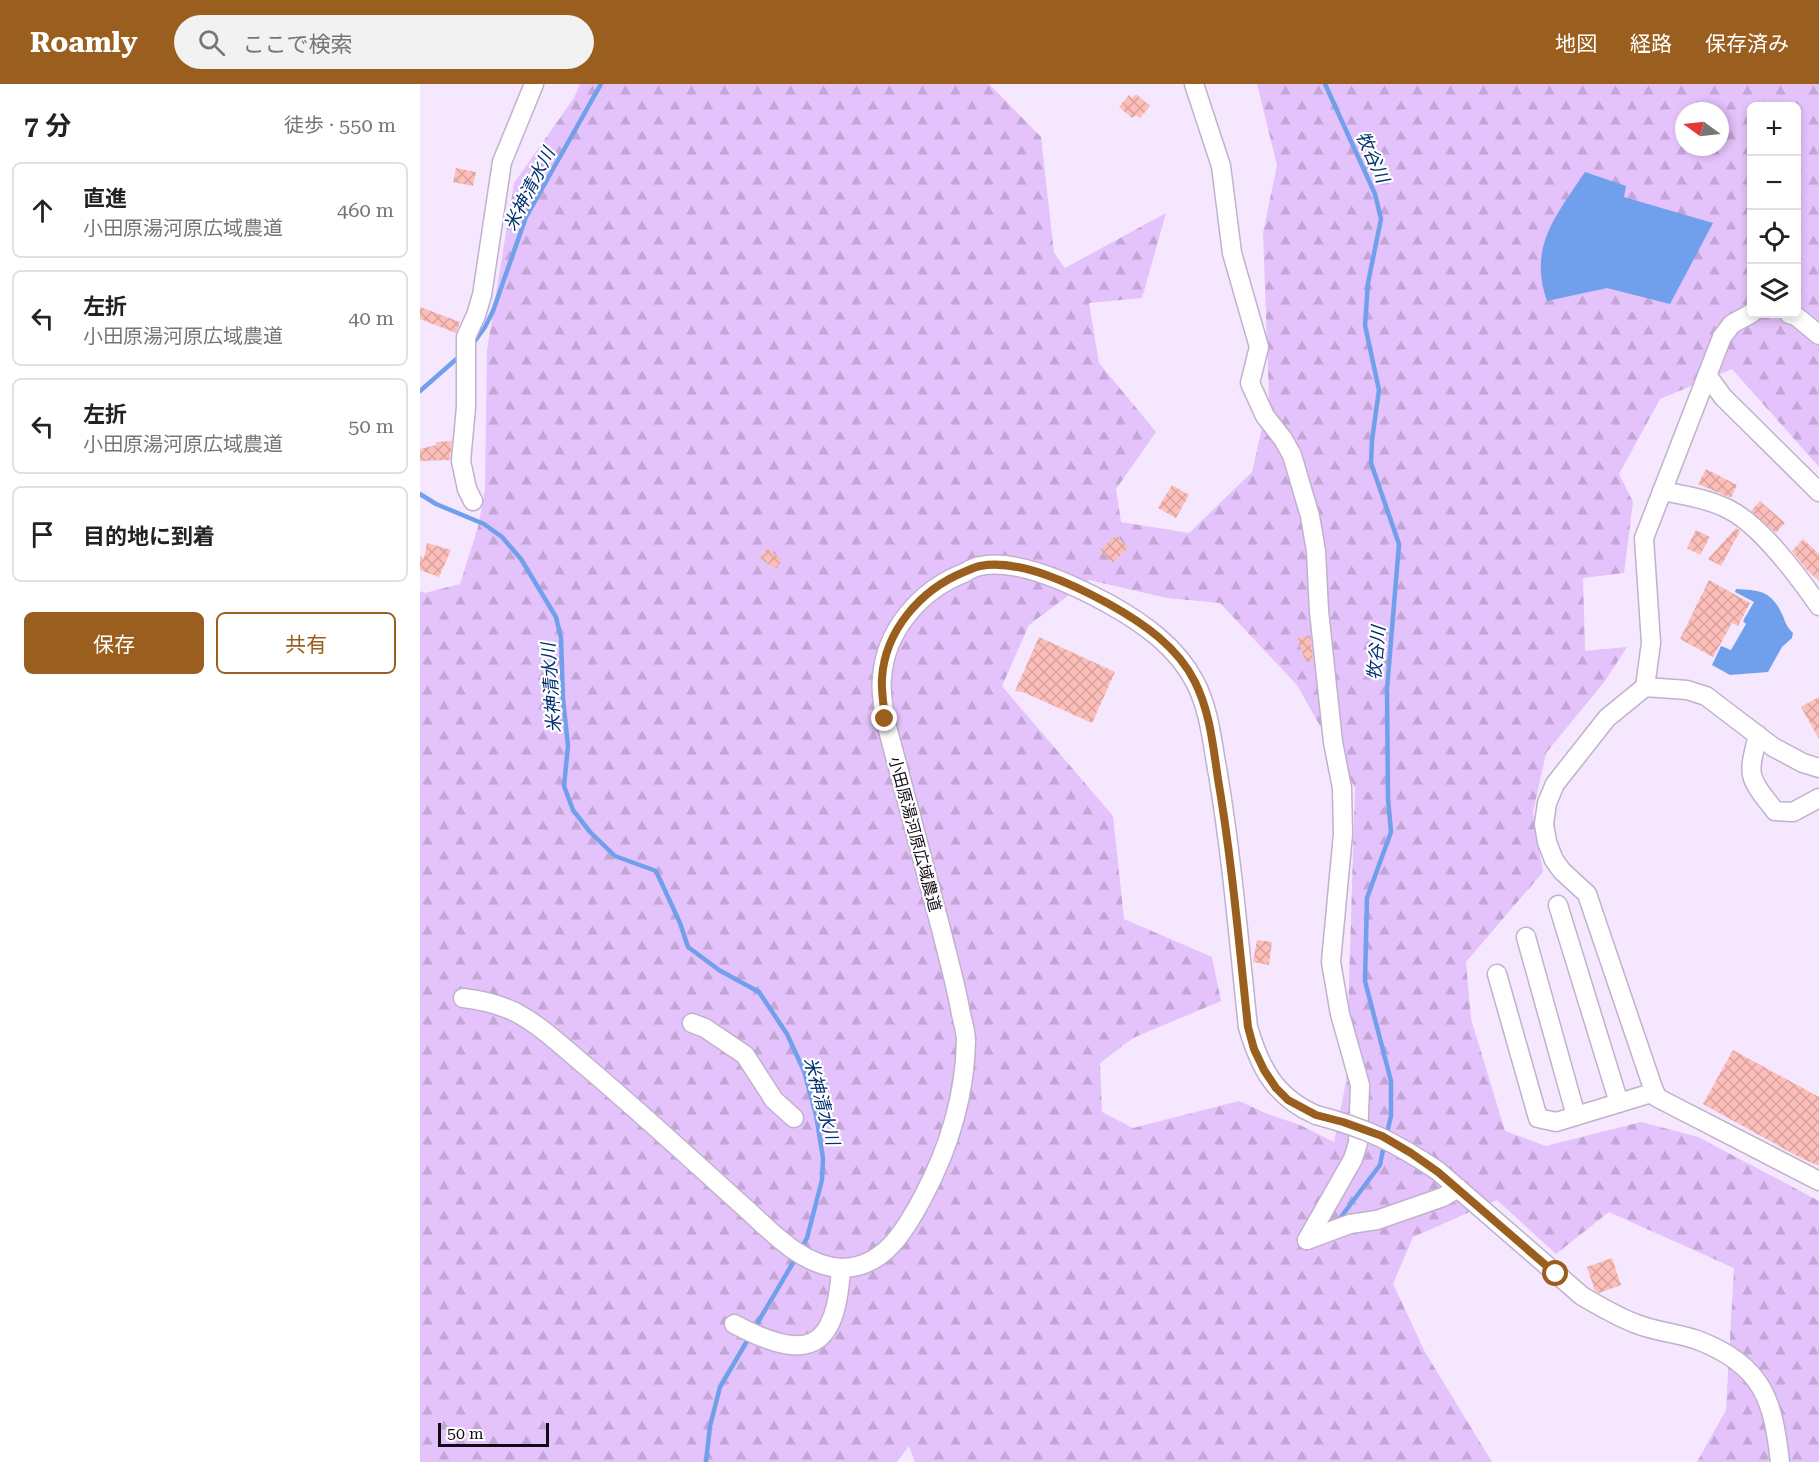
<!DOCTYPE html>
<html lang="ja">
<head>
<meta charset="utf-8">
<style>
  :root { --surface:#fff; --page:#f2f2f2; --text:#222; --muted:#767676; --line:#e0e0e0; --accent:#9a5f1f }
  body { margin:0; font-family:"Roboto Serif","Noto Sans JP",serif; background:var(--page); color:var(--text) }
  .controls { position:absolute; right:18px; top:18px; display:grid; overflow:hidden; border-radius:9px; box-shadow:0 3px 9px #0003 }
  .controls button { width:54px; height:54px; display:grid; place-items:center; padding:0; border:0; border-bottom:2px solid var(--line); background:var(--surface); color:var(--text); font:30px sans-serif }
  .compass { position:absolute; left:1255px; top:18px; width:54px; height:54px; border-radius:50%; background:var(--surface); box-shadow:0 3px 9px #0003; rotate:285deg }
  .scale { position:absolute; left:18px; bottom:15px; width:111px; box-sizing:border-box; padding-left:6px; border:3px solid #110b15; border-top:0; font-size:16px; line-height:21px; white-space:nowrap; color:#110b15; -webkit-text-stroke:4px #fff; paint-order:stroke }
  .stop { position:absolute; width:18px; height:18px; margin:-14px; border:4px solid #9a5f1f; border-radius:50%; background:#fff }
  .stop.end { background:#9a5f1f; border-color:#fff; box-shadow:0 2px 6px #0008 }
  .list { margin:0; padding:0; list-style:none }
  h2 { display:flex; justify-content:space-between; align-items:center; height:78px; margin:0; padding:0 24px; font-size:26px }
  h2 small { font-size:20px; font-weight:400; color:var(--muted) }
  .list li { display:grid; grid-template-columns:39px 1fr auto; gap:18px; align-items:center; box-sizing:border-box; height:96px; margin:0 12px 12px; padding:0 12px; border:2px solid var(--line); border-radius:9px }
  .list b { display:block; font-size:22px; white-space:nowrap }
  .list p { margin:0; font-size:20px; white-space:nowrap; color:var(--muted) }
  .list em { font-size:20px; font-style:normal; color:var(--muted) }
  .actions { display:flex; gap:12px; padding:18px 24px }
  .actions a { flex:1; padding:14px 0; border:2px solid var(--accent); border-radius:9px; text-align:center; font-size:21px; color:var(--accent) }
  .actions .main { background:var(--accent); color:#fff }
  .icon { flex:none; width:33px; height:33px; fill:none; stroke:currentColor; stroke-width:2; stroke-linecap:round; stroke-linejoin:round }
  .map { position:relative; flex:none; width:1399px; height:1378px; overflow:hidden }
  header { display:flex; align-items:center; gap:36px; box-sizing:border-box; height:84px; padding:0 30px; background:var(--accent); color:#fff }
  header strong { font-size:28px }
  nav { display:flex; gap:33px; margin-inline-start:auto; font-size:21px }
  .search { width:420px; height:54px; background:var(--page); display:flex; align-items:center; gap:15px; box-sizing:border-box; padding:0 21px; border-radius:33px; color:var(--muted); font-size:22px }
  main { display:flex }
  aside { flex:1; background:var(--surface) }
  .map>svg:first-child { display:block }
  .forest { fill:url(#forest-firs); fill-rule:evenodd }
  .water { fill:#70a0eb }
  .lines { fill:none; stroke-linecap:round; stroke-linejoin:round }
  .stream { stroke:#70a0eb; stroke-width:4.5 }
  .building { fill:url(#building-cross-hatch) }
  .minor-casing { stroke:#c1b1cd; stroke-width:21 }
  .minor { stroke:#fff; stroke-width:18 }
  .minor-bridge-casing { stroke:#c1b1cd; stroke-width:21; stroke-linecap:butt }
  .minor-bridge { stroke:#fff; stroke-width:18 }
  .route { stroke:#9a5f1f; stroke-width:8 }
  .labels { text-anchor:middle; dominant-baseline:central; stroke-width:4.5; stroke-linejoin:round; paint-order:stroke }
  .street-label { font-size:16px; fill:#110b15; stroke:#fff }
  .water-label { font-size:18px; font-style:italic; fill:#012f70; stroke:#fff }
</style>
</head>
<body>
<header>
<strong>Roamly</strong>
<div class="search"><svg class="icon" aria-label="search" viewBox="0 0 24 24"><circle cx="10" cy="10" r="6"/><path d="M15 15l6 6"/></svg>ここで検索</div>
<nav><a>地図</a><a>経路</a><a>保存済み</a></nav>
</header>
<main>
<aside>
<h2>7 分<small>徒歩 · 550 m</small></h2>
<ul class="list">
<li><svg class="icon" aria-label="ahead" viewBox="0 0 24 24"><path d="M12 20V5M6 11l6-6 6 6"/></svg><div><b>直進</b><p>小田原湯河原広域農道</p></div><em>460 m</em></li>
<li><svg class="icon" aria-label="left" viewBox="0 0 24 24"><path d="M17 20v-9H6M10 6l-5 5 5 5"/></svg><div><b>左折</b><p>小田原湯河原広域農道</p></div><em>40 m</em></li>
<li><svg class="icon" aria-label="left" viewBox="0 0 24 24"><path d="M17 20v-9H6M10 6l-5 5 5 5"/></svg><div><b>左折</b><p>小田原湯河原広域農道</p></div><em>50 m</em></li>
<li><svg class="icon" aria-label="arrive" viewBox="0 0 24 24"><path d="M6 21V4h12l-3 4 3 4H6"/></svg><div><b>目的地に到着</b></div></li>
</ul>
<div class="actions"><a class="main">保存</a><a>共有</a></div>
</aside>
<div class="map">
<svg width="1399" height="1378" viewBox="0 0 1399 1378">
  <defs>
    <pattern id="forest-firs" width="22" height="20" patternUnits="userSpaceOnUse" patternTransform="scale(1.5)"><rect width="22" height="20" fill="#e4c2fb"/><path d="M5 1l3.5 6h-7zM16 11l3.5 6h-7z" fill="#c3a5d6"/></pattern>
    <pattern id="building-cross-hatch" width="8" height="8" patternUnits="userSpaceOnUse" patternTransform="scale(1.5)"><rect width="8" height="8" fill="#fdbeb9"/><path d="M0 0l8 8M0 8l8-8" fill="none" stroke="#d8a29e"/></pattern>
  </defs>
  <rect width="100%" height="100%" fill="#f5e7fe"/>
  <path class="forest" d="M 160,0 L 569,0 L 621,53 L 634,169 L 645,184 L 746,129 L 722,214 L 669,219 L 679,279 L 736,348 L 696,405 L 701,438 L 769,449 L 832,388 L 849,313 L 843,149 L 857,81 L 837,0 L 1399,0 L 1399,383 L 1312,285 L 1240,315 L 1199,390 L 1213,418 L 1204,489 L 1163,494 L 1165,567 L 1207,563 L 1185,597 L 1126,669 L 1113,728 L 1123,788 L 1046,878 L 1051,935 L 1085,1047 L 1126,1062 L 1221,1038 L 1278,1053 L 1399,1117 L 1399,1378 L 1277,1378 L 1306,1326 L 1314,1184 L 1189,1128 L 1136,1170 L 1077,1116 L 993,1153 L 973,1200 L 1005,1268 L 1072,1378 L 495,1378 L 489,1362 L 477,1378 L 0,1378 L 0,507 L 5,509 L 40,500 L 58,443 L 65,406 L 67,266 L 94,99 L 154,14 ZM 1332,22 L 1376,22 L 1376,230 L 1332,230 ZM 1264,27 L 1300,27 L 1300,63 L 1264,63 ZM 669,496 L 747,514 L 800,519 L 877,601 L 935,704 L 926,998 L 914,1058 L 880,1041 L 848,1030 L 819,1017 L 713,1044 L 682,1028 L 680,979 L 713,954 L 801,917 L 792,873 L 704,835 L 693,732 L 582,602 L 609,541 Z"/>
  <g class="water">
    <path d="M 1165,88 L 1206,102 L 1204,113 L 1293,139 L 1250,220 L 1187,204 L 1127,217 C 1108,162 1136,132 1165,88 Z"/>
    <path d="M 1316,505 C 1340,506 1352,507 1363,532 C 1366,540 1367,543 1373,549 L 1372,554 L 1362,563 L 1348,588 L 1310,591 L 1292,581 L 1301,562 L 1311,566 L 1326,540 L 1323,537 L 1334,518 L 1315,508 Z"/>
  </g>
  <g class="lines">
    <g class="stream">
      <path d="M 905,0 L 955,110 L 961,135 L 948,199 L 945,241 L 959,306 L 952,356 L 951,379 L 979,460 L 967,605 L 968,715 L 971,748 L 947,814 L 945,897 L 971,997 L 971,1032 L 966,1053"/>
      <path d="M 52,261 L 65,243 L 73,227 L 106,133 L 181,0"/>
      <path d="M 0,307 L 41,271"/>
      <path d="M 0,410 L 16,420 L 64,440 L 82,453 L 101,475 L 136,533 L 141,554 L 143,615 L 148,662 L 144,702 L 153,726 L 170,748 L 195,772 L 236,787 L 260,839 L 268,863 L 299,886 L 339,908 L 367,950 L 384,987 L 396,1031 L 403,1074 L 402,1096 L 387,1154 L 381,1165"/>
      <path d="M 918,1137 L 960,1081 L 964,1061"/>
      <path d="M 334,1245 L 377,1172"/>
      <path d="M 286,1378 L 290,1342 L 300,1303 L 330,1252"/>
    </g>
  </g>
  <g class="building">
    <path d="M 716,10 L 730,22 L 720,34 L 716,31 L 712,34 L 699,23 L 709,11 L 712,14 Z"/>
    <path d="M 36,84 L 56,88 L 53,102 L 33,98 Z"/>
    <path d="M 0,223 L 40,238 L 36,249 L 0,235 Z"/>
    <path d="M 32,357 L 30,376 L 0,377 L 0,365 L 16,361 L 16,358 Z"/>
    <path d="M 1286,385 L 1317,401 L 1311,414 L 1278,400 Z"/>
    <path d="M 752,401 L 769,411 L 756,434 L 738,424 Z"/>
    <path d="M 1340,417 L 1365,439 L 1356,449 L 1331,427 Z"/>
    <path d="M 1316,444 L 1320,447 L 1301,482 L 1288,475 Z"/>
    <path d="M 1276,446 L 1290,453 L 1280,471 L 1267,464 Z"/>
    <path d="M 696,451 L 708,464 L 693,479 L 680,466 Z"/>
    <path d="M 1383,455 L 1399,470 L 1399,497 L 1386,485 L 1372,467 Z"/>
    <path d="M 7,459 L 31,466 L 19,493 L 0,486 L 0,472 L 4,474 Z"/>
    <path d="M 347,464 L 362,476 L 356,485 L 340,474 Z"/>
    <path d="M 1289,496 L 1330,519 L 1318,542 L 1312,539 L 1293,573 L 1260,555 Z"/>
    <path d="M 890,551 L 893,576 L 886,578 L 877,555 Z"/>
    <path d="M 619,553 L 695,588 L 672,639 L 603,608 L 595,607 Z"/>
    <path d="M 1399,613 L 1399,655 L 1381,623 Z"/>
    <path d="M 837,856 L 852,858 L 849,881 L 833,878 Z"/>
    <path d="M 1313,966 L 1399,1013 L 1399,1082 L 1379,1073 L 1283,1020 Z"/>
    <path d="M 1192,1174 L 1201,1201 L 1179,1209 L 1175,1207 L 1167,1183 Z"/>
  </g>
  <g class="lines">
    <g class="minor-casing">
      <g id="minor">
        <path d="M 774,0 L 801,82 L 812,169 L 839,263 L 830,299 L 845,332 L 863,355 L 872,371 L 890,432 L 896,467 L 899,527 L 913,658 L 922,704 L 923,750 L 911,878 L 920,930 L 940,1001 L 938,1059 L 933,1075 L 887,1156"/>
        <path d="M 1369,230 L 1376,232 L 1399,251"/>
        <path d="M 1287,291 L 1303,313 L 1399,408"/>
        <path d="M 1242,407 C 1264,411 1288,415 1308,425 C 1341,441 1378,492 1399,522"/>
        <path d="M 53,417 L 47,405 L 41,377 L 46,323 L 46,253 L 56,231 L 62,211 L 82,78 L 114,0"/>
        <path d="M 1225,603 L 1231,559 L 1224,454 L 1302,253 L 1312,240 L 1332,229"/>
        <path d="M 1338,651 C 1327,694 1328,692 1355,727 L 1373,728 L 1399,714"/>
        <path d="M 1399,684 L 1383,679 L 1353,663 L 1286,612 L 1267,606 L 1225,603 L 1187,634 L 1135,700 L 1127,719 L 1124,740 L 1127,758 L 1134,776 L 1142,787 L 1167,810 L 1236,1013 L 1399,1097"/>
        <path d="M 1138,821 L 1199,1019"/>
        <path d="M 1106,853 L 1156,1032"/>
        <path d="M 1077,890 L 1118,1034 L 1136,1038 L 1235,1008"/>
        <path d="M 43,914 C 62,916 78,920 95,928 C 122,942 145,965 168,984 C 221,1029 272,1076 323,1122 C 350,1146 382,1183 422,1184 C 464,1184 486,1145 503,1113 C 529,1064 545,1012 546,957 C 546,948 543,939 541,930 C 536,901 528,874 521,845 C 502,775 483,705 465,635 C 464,622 460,607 462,594 C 465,547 500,506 544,489 C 549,486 555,483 560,482 C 599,474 656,502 689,520 C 723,539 757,563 775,598 C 790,627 792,659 798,690 C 812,774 819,859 828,943 C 840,984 855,1013 896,1031"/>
        <path d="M 272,939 L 285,944 L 325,971 L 354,1016 L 374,1034"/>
        <path d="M 1018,1087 L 1162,1212 C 1179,1222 1196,1232 1214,1239 C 1235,1248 1259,1249 1280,1257 C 1343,1282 1353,1316 1360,1378"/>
        <path d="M 887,1156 L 930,1140 L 957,1136 L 1023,1113 L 1038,1104"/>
        <path d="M 314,1240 C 386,1278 416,1269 421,1184"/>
      </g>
    </g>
    <use href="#minor" class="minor"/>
    <g class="minor-bridge-casing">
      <path id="minor-bridge" d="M 896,1031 C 946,1044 975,1058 1018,1087"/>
    </g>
    <use href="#minor-bridge" class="minor-bridge"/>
  </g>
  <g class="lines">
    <path class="route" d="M 465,635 C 464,622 461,607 462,594 C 465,547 500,506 544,488 C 549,486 555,483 560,482 C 600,474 656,502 689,520 C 723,539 758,563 775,598 C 790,628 793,662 798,695 C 812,777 819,860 828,943 L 834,965 L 844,986 L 856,1004 L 868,1016 L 896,1031 L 923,1038 L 962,1052 L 991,1069 L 1018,1088 L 1136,1190"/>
  </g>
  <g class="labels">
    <g class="street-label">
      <text transform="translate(495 750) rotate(75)">小田原湯河原広域農道</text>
    </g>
    <g class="water-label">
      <text transform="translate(953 73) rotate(66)">牧谷川</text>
      <text transform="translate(109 105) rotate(-63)">米神清水川</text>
      <text transform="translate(956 569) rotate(-85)">牧谷川</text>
      <text transform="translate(131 604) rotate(-94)">米神清水川</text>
      <text transform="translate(402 1017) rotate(75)">米神清水川</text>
    </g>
  </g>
</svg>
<div class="controls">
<button>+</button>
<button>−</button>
<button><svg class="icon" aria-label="locate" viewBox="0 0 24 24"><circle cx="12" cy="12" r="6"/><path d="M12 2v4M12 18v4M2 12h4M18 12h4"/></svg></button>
<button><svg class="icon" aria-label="layers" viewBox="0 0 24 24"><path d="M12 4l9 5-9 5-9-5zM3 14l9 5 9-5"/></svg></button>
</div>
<svg class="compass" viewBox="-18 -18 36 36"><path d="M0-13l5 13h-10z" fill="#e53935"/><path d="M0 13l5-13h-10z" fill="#767676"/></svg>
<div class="scale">50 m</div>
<div class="stop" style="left:1136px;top:1190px"></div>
<div class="stop end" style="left:465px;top:635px"></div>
</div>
</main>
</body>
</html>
